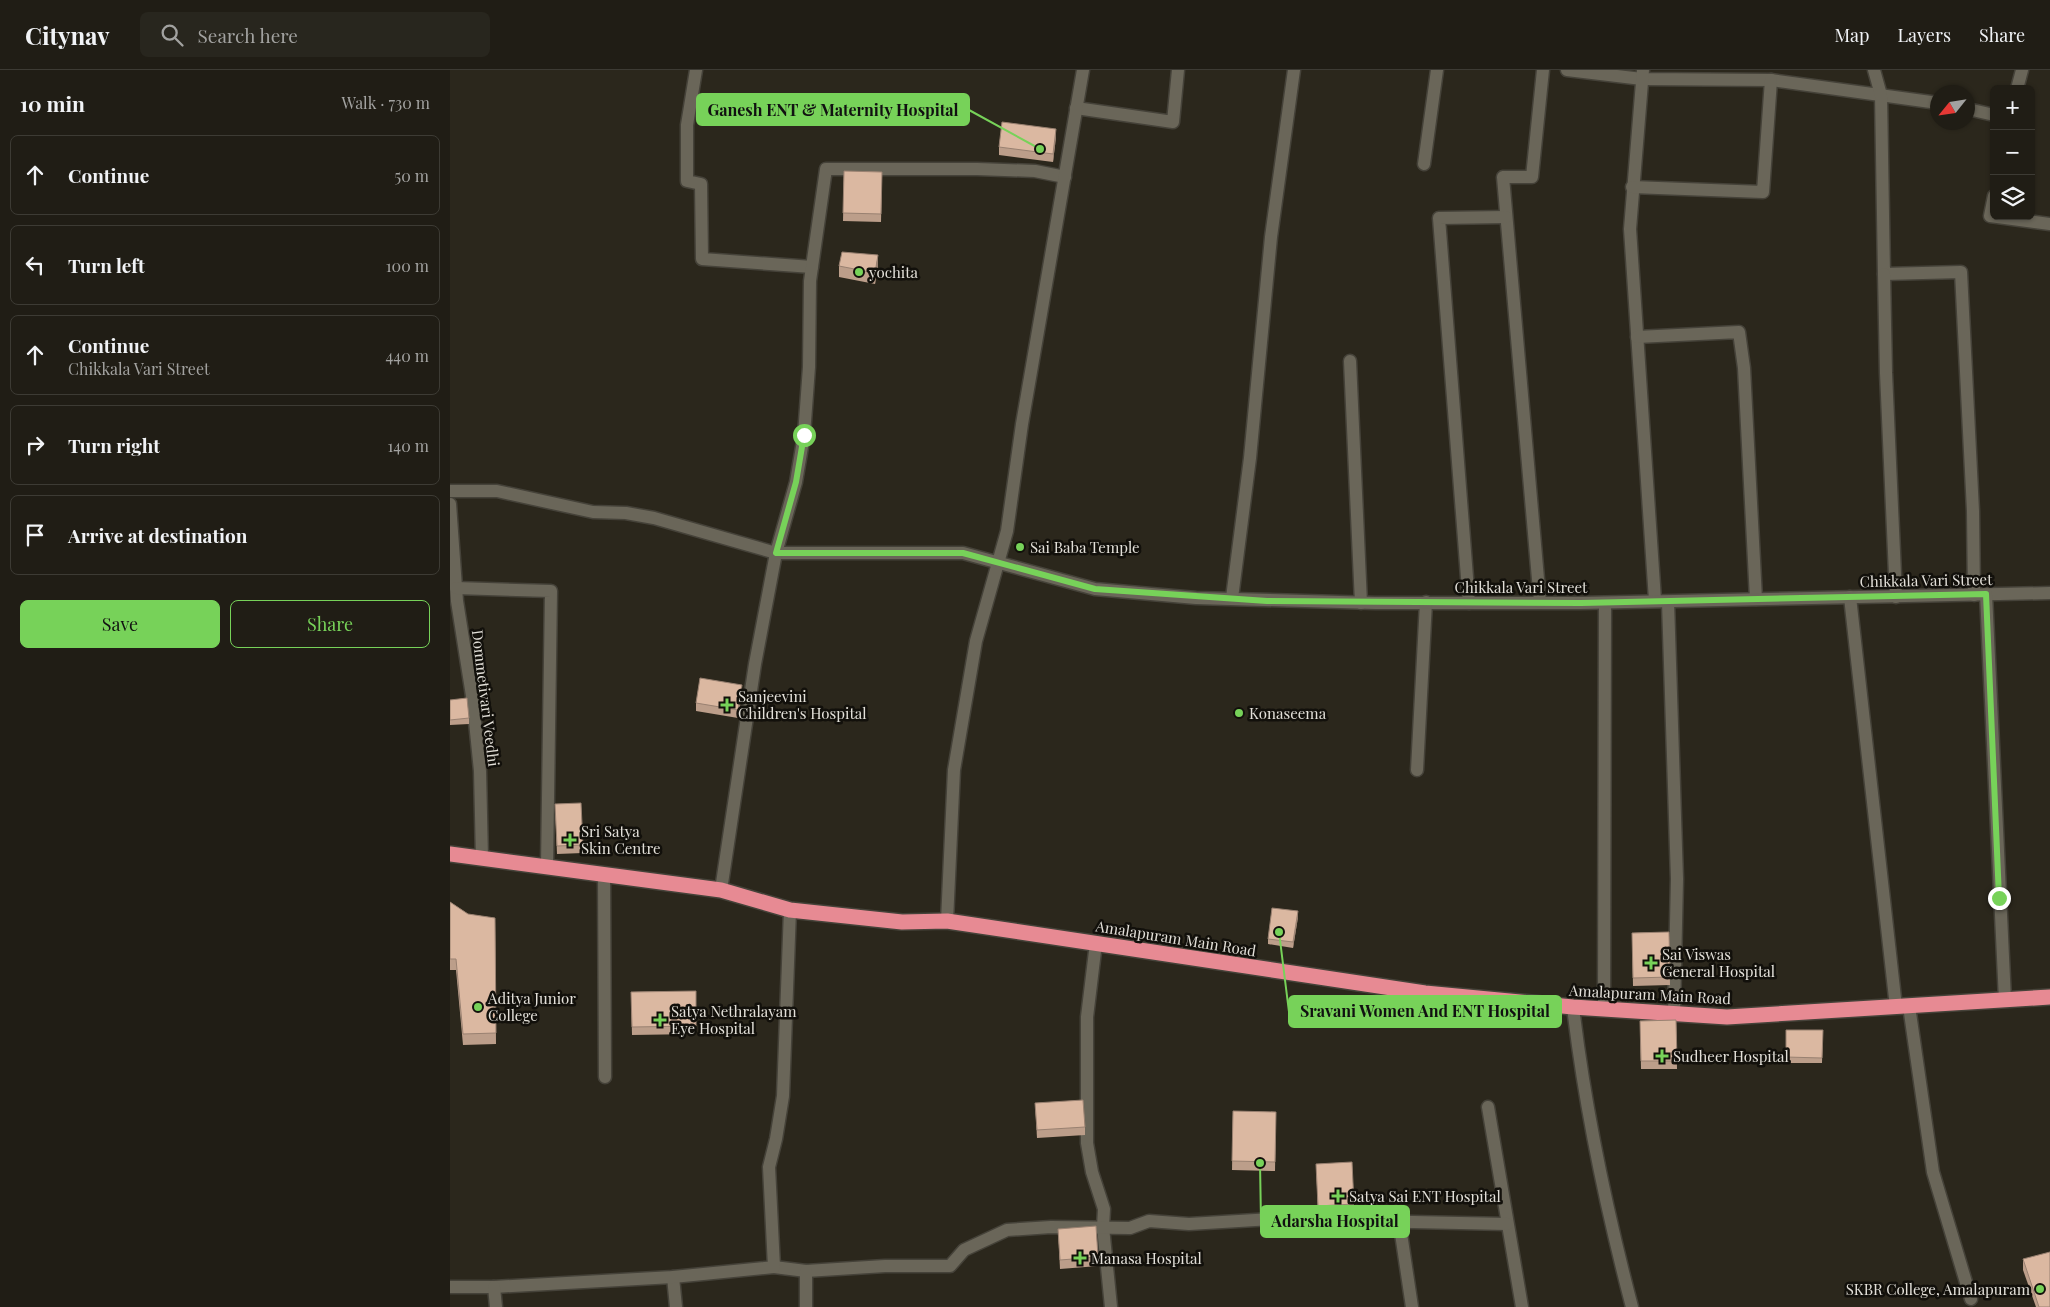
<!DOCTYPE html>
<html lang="en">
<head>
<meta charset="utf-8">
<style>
  :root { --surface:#201d15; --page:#28261e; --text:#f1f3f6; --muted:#a2a2a0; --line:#3d3b34; --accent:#77d259 }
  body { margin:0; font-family:"Playfair Display",serif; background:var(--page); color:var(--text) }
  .controls { position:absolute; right:15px; top:15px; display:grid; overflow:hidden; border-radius:8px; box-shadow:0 1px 4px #0004 }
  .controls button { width:45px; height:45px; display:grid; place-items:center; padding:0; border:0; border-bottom:1px solid var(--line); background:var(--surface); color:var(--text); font:25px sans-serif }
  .compass { position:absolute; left:1480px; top:15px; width:45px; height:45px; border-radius:50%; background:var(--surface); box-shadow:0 1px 4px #0004; rotate:240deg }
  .stop { position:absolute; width:15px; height:15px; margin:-11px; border:4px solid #77d259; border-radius:50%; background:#fff }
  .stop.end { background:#77d259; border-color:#fff; box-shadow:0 1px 5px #0008 }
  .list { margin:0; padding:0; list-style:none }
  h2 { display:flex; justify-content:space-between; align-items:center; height:65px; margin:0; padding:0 20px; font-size:21px }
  h2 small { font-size:16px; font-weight:400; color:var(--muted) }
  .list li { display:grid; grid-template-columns:32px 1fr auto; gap:15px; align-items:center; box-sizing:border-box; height:80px; margin:0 10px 10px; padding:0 10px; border:1px solid var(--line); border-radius:8px }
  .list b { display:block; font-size:19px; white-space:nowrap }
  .list p { margin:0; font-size:16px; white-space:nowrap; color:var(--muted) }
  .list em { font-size:16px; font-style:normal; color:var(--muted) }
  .actions { display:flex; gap:10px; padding:15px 20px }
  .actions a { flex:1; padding:11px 0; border:1px solid var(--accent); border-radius:8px; text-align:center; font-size:18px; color:var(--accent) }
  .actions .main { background:var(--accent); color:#111 }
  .icon { flex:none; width:28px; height:28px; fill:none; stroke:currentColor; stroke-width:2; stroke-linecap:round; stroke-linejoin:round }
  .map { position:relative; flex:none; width:1600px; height:1237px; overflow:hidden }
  header { display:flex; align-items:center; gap:30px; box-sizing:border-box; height:70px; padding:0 25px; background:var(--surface); border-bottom:1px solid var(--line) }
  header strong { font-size:24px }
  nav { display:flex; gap:28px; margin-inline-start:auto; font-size:18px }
  .search { width:350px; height:45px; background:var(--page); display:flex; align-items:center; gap:12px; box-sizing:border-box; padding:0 18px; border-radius:8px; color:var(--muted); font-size:19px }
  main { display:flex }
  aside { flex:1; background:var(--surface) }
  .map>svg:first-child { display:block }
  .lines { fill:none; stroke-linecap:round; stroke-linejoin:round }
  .street-casing { stroke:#454239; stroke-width:15 }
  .highway-casing { stroke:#454239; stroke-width:18 }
  .street { stroke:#6a6659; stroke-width:12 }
  .highway { stroke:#e78a93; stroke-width:15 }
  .wall { fill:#bc9e8a }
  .shaded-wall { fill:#998171 }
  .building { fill:#dbb8a1; stroke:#998171 }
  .route { stroke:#77d259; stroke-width:6 }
  .poi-dot { fill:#77d259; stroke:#12100b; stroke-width:2 }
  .labels { text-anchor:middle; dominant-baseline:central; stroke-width:5; stroke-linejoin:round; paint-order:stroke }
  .poi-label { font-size:15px; fill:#e3e0d9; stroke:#12100b; text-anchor:start }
  .street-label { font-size:15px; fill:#e3e0d9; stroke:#12100b }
  .leader { fill:none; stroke:#77d259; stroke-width:2 }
  .callout-dot { fill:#77d259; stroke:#12100b; stroke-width:2 }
  .callout { fill:#77d259; stroke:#77d259; stroke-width:2 }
  .callout-label { font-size:16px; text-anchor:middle; font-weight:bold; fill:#111 }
</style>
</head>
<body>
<header>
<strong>Citynav</strong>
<div class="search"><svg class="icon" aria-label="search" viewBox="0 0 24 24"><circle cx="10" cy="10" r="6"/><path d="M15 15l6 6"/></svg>Search here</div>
<nav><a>Map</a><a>Layers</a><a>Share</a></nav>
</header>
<main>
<aside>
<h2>10 min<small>Walk · 730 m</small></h2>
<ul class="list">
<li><svg class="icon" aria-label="ahead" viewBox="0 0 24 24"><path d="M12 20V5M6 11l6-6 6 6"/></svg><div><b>Continue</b></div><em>50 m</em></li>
<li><svg class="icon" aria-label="left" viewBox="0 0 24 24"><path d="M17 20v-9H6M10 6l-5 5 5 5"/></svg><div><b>Turn left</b></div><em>100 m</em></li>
<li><svg class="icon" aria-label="ahead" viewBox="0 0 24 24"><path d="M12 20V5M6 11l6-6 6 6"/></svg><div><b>Continue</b><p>Chikkala Vari Street</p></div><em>440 m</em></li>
<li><svg class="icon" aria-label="right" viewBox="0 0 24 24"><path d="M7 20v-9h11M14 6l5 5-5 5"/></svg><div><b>Turn right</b></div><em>140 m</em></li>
<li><svg class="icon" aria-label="arrive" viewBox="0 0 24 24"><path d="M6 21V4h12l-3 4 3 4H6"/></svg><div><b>Arrive at destination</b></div></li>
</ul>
<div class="actions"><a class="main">Save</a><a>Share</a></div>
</aside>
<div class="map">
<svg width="1600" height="1237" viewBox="0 0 1600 1237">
  <rect width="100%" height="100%" fill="#2b271c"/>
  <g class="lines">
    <g class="street-casing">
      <g id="street">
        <path d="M 246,0 L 237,55 L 237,111 L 251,114 L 252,189 L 362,197"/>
        <path d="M 1117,0 L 1192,9 L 1321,10 L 1488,33"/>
        <path d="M 1193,0 L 1180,159 L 1205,530"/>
        <path d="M 1424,0 L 1431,25 L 1434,204 L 1511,202 L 1523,441 L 1524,525"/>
        <path d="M 1567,19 L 1572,0"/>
        <path d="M 626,38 L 723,52 L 728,0"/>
        <path d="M 1518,39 L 1544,45"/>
        <path d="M 974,94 L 987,0"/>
        <path d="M 1182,117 L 1313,122 L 1321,10"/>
        <path d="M 1544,126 L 1540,146 L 1600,154"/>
        <path d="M 1434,204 L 1436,303 L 1446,527"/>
        <path d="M 1187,267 L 1289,262 L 1294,298 L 1306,529"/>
        <path d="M 900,291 L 911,533"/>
        <path d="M 0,421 L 47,421 L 143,442 L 176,443 L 204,448 L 326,483 L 513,483 L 645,519 L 746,528 L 925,533 L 1131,533 L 1600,523"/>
        <path d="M 0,434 L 7,531 L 23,632 L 30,701 L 32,789"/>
        <path d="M 6,518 L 101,521 L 97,797"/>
        <path d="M 1536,524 L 1555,930"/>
        <path d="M 1400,527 L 1446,937"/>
        <path d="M 782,528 L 800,388 L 821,167 L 844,0"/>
        <path d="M 1090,532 L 1053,107 L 1082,107 L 1093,0"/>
        <path d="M 1218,532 L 1227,809 L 1224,943"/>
        <path d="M 1019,533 L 989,148 L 1056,147"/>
        <path d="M 967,700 L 976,532"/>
        <path d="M 154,805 L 155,1007"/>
        <path d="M 271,820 L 305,594 L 326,483 L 346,412 L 354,365 L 359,297 L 360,211 L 376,99 L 527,99 L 585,101 L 615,107"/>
        <path d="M 497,851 L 504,700 L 526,571 L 557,461 L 572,354 L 633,0"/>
        <path d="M 646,873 L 637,947 L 637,1073 L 642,1102 L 654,1139 L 653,1157 L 661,1237"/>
        <path d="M 1459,936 L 1483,1102 L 1521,1229"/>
        <path d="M 1123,937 C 1135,1039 1156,1138 1182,1237"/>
        <path d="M 1154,937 L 1155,533"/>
        <path d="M 1038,1037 L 1072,1237"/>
        <path d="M 949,1150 L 962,1237"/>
        <path d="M 324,1197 L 356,1201 L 435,1196 L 500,1196 L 514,1180 L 557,1160 L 601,1157 L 680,1158 L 699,1151 L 739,1154 L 822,1149 L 1057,1154"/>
        <path d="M 223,1207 L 226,1237"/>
        <path d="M 0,1217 L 44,1217 L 223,1207 L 324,1197 L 319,1097 L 326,1069 L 333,1026 L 340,840"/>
        <path d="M 44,1217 L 46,1237"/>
        <path d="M 356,1237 L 356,1201"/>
      </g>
    </g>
    <g class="highway-casing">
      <path id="highway" d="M 0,784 L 271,820 L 340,840 L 452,852 L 497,851 L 975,923 L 1123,937 L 1277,947 L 1600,927"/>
    </g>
    <use href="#street" class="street"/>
    <use href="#highway" class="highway"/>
  </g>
  <g class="wall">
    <path d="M 606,67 L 603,92 L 549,85 L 549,77 Z"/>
    <path d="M 394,101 L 432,102 L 431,152 L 393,151 Z"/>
    <path d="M 389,196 L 428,196 L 425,214 L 389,207 Z"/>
    <path d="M 292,624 L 288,648 L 246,641 L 246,633 Z"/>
    <path d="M 0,630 L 19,648 L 19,654 L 0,655 Z"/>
    <path d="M 105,734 L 133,775 L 133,783 L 107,784 Z"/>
    <path d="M 0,832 L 18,844 L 45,848 L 46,974 L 13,975 L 6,900 L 0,900 Z"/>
    <path d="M 848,847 L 843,878 L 818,874 L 818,869 Z"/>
    <path d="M 1219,862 L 1220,915 L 1183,916 L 1182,863 Z"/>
    <path d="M 246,921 L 246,964 L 182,965 L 181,922 Z"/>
    <path d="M 1226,950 L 1227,999 L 1191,999 L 1190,951 Z"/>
    <path d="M 1336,960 L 1373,960 L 1372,993 L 1336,993 Z"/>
    <path d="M 585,1033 L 635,1057 L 635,1065 L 587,1068 Z"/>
    <path d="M 783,1041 L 826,1042 L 825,1101 L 782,1100 Z"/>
    <path d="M 866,1094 L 904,1134 L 904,1142 L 868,1144 Z"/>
    <path d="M 608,1159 L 648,1187 L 648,1196 L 610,1199 Z"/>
    <path d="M 1573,1189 L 1600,1237 L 1586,1237 L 1573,1200 Z"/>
  </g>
  <g class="shaded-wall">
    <path d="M 606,59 L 606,67 L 603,92 L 603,84 Z"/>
    <path d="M 428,185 L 428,196 L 425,214 L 425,203 Z"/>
    <path d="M 292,615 L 292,624 L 288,648 L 288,640 Z"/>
    <path d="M 848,841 L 848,847 L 843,878 L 843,872 Z"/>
  </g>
  <g class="building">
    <path d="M 552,52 L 606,59 L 603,84 L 549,77 Z"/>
    <path d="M 394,101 L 432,102 L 431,144 L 393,143 Z"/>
    <path d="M 392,182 L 428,185 L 425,203 L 389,196 Z"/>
    <path d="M 250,608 L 292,615 L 288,640 L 246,633 Z"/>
    <path d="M 17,628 L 19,648 L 0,650 L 0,630 Z"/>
    <path d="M 131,733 L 133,775 L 107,776 L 105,734 Z"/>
    <path d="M 0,832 L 18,844 L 45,848 L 46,963 L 13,964 L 6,889 L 0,889 Z"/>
    <path d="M 822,838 L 848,841 L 843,872 L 818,869 Z"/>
    <path d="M 1219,862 L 1220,907 L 1183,908 L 1182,863 Z"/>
    <path d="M 246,921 L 246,956 L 182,957 L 181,922 Z"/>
    <path d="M 1226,950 L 1227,991 L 1191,991 L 1190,951 Z"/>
    <path d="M 1336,960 L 1373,960 L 1372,988 L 1336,987 Z"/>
    <path d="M 633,1030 L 635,1057 L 587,1060 L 585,1033 Z"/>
    <path d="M 783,1041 L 826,1042 L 825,1092 L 782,1091 Z"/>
    <path d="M 902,1092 L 904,1134 L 868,1136 L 866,1094 Z"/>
    <path d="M 646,1156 L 648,1187 L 610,1190 L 608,1159 Z"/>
    <path d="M 1600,1182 L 1600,1237 L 1589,1237 L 1573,1189 Z"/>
  </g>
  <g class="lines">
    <path class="route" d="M 354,365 L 346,412 L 326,483 L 513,483 L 645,519 L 817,531 L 1131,533 L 1536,524 L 1549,828"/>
  </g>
  <g class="poi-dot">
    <circle cx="409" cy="202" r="5"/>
    <circle cx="570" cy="477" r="5"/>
    <path d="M274.5 627.5h5v5h5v5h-5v5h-5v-5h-5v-5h5z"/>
    <circle cx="789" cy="643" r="5"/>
    <path d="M117.5 762.5h5v5h5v5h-5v5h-5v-5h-5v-5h5z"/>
    <path d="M1198.5 885.5h5v5h5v5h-5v5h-5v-5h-5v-5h5z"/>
    <circle cx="28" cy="937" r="5"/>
    <path d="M207.5 942.5h5v5h5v5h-5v5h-5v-5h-5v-5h5z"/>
    <path d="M1209.5 978.5h5v5h5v5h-5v5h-5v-5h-5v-5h5z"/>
    <path d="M885.5 1118.5h5v5h5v5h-5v5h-5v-5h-5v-5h5z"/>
    <path d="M627.5 1180.5h5v5h5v5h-5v5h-5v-5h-5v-5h5z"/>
    <circle cx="1590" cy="1219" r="5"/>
  </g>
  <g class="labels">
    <g class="poi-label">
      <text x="419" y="202">yochita</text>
      <text x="580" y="477">Sai Baba Temple</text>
      <text x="288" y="626">Sanjeevini<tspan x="288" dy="17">Children's Hospital</tspan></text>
      <text x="799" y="643">Konaseema</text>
      <text x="131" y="761">Sri Satya<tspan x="131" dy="17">Skin Centre</tspan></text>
      <text x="1212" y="884">Sai Viswas<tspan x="1212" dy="17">General Hospital</tspan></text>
      <text x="38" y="928">Aditya Junior<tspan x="38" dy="17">College</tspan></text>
      <text x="221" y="941">Satya Nethralayam<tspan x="221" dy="17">Eye Hospital</tspan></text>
      <text x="1223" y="986">Sudheer Hospital</text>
      <text x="899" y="1126">Satya Sai ENT Hospital</text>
      <text x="641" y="1188">Manasa Hospital</text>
      <text x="1580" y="1219" text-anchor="end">SKBR College, Amalapuram</text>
    </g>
    <g class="street-label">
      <text transform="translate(1476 510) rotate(-1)">Chikkala Vari Street</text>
      <text x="1071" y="517">Chikkala Vari Street</text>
      <text transform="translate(36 628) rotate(83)">Dommetivari Veedhi</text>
      <text transform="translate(726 868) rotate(9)">Amalapuram Main Road</text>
      <text transform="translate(1200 924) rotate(3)">Amalapuram Main Road</text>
    </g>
  </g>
  <path class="leader" d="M590 79L519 40M829 862L839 942M810 1093L811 1151"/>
  <g class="callout-dot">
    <circle cx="590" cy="79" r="5"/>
    <circle cx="829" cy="862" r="5"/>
    <circle cx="810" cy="1093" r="5"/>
  </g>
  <g class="callout">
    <rect x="247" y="24" width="272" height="31" rx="5"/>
    <rect x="839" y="926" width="272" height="31" rx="5"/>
    <rect x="811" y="1136" width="148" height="31" rx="5"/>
  </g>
  <g class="callout-label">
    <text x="383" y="46">Ganesh ENT &amp; Maternity Hospital</text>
    <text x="975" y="947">Sravani Women And ENT Hospital</text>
    <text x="885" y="1157">Adarsha Hospital</text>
  </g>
</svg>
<div class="controls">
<button>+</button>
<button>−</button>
<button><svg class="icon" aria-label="layers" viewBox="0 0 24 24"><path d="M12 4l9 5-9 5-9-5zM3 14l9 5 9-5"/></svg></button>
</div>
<svg class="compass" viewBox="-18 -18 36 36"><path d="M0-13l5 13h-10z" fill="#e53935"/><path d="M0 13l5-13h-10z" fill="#a2a2a0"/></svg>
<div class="stop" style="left:354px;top:365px"></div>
<div class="stop end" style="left:1549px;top:828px"></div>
</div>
</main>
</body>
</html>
